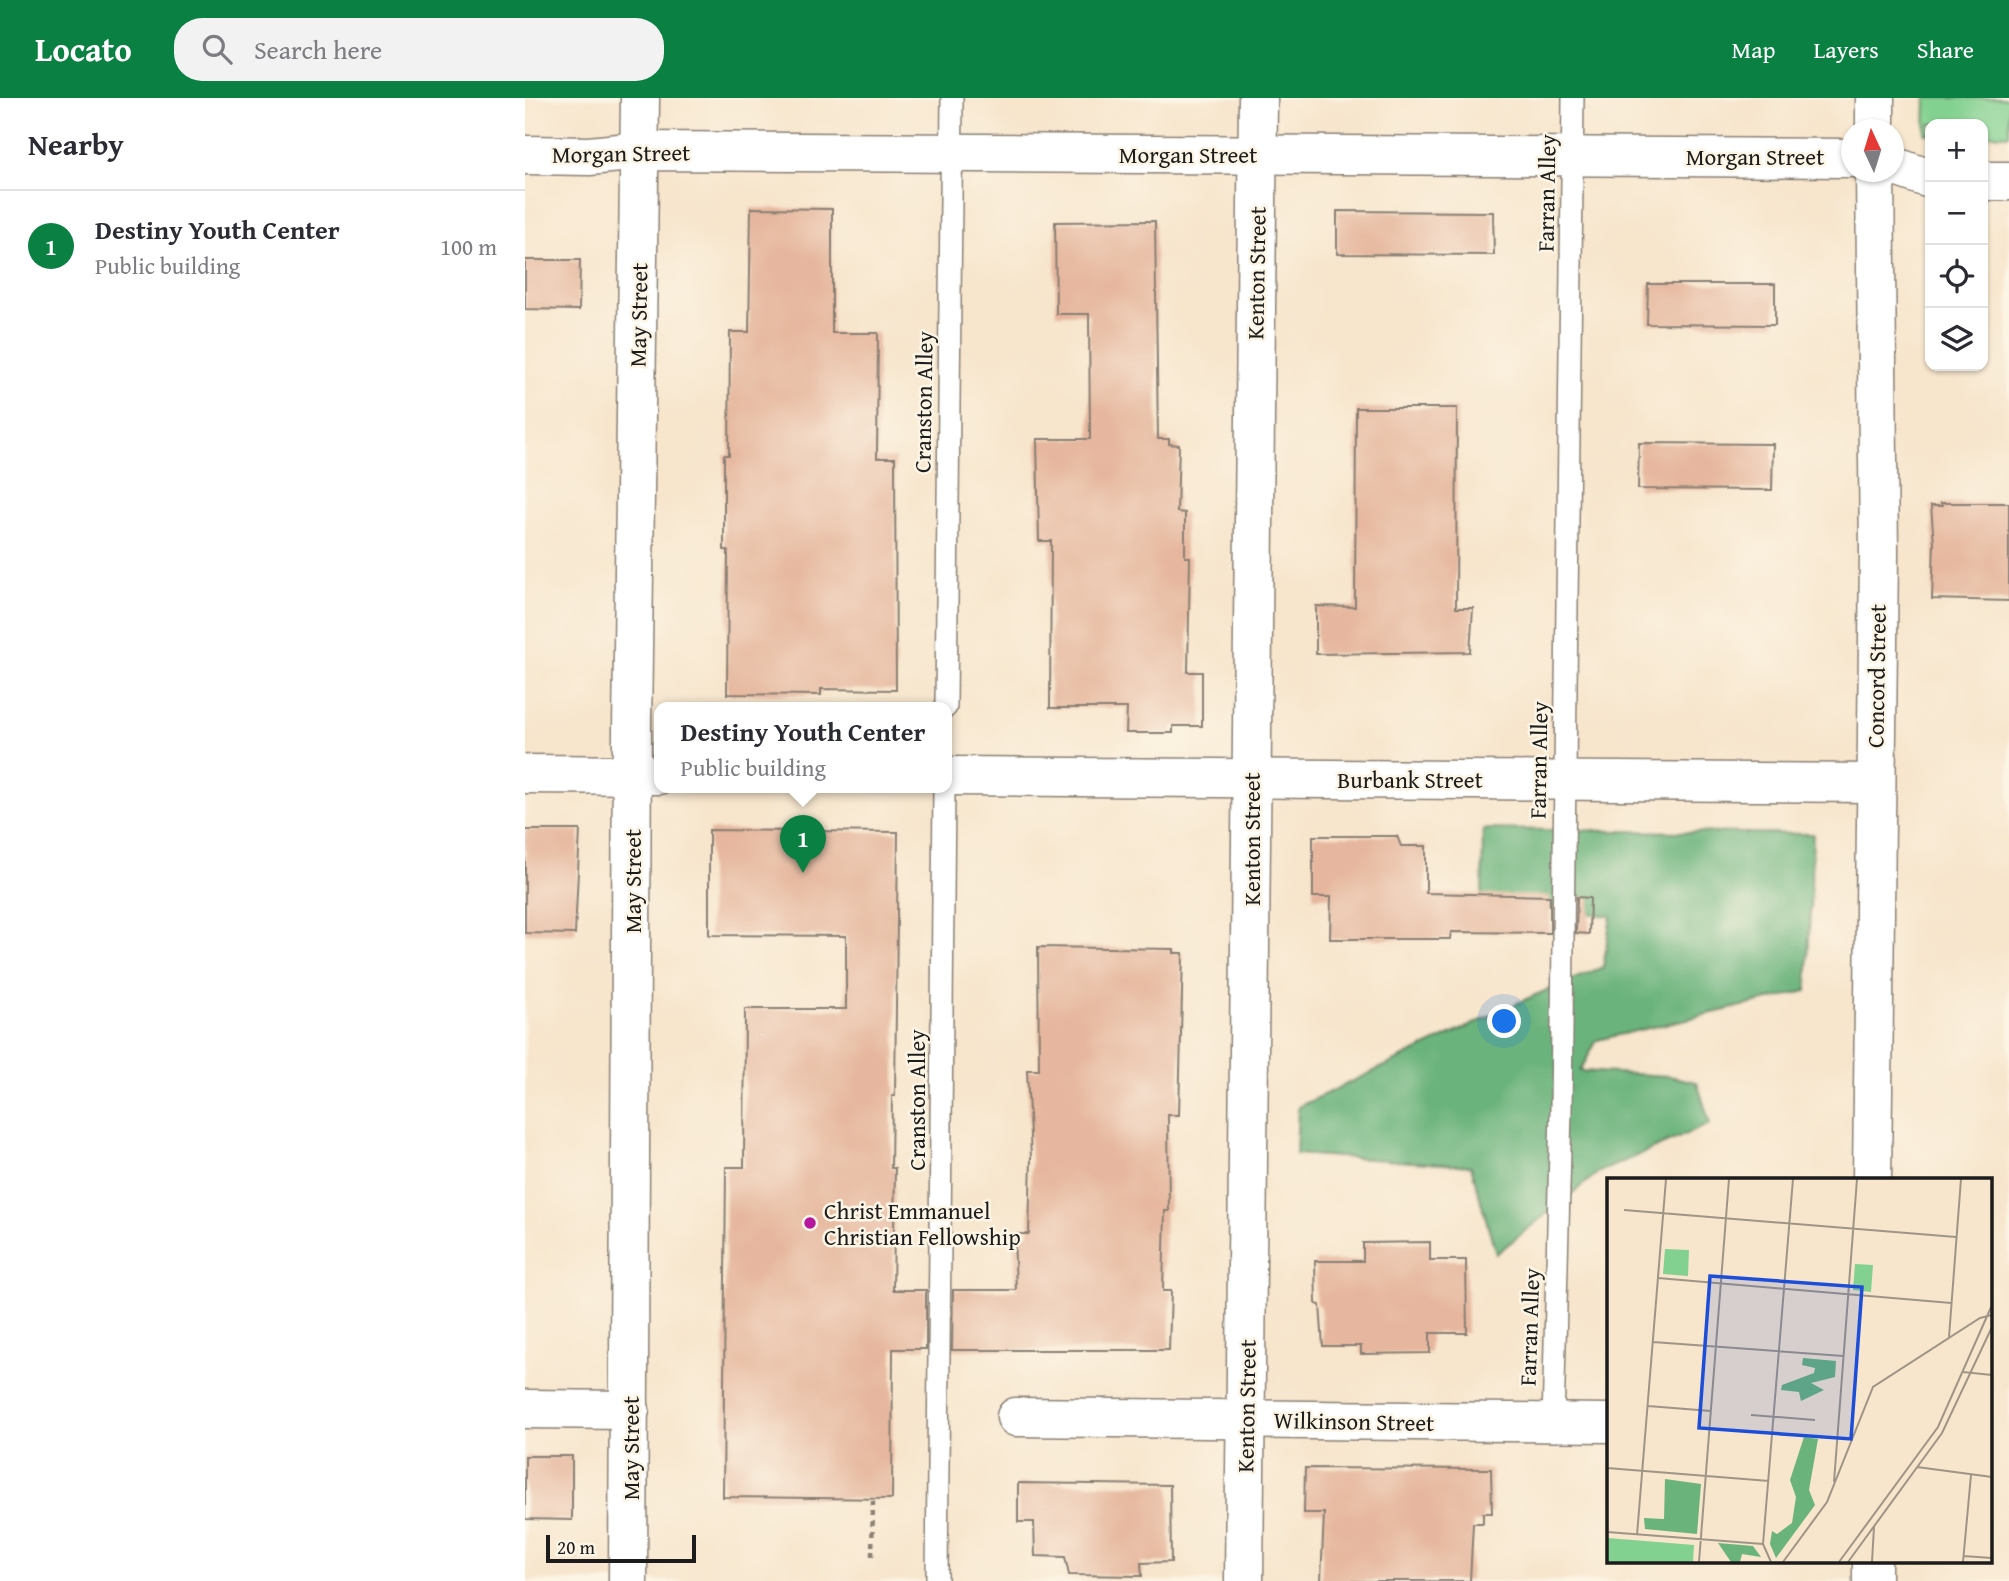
<!DOCTYPE html>
<html lang="en">
<head>
<meta charset="utf-8">
<style>
  :root { --surface:#fff; --page:#f2f2f3; --text:#2b2b33; --muted:#7c7c81; --line:#e1e1e2; --accent:#0b8043 }
  body { margin:0; font-family:"Gentium Book Plus",serif; background:var(--page); color:var(--text) }
  .controls { position:absolute; right:21px; top:21px; display:grid; overflow:hidden; border-radius:14px; box-shadow:0 2px 5px #0004 }
  .controls button { width:63px; height:63px; display:grid; place-items:center; padding:0; border:0; border-bottom:2px solid var(--line); background:var(--surface); color:var(--text); font:35px sans-serif }
  .compass { position:absolute; left:1316px; top:21px; width:63px; height:63px; border-radius:50%; background:var(--surface); box-shadow:0 2px 5px #0004; rotate:356deg }
  .scale { position:absolute; left:21px; bottom:18px; width:150px; box-sizing:border-box; padding-left:7px; border:4px solid #1c1c1c; border-top:0; font-size:19px; line-height:24px; white-space:nowrap; color:#1c1c1c; -webkit-text-stroke:5px #fcf5e5; paint-order:stroke }
  .you { position:absolute; left:980px; top:924px; width:24px; height:24px; margin:-18px; border:5px solid #fff; border-radius:50%; background:#1a73e8; box-shadow:0 0 0 10px #1a73e833 }
  .badge { display:grid; place-items:center; width:46px; height:46px; border-radius:50%; background:var(--accent); color:#fff; font-size:23px; font-weight:700 }
  .pin { position:absolute; translate:-50% -58px; filter:drop-shadow(0 2px 4px #0008) }
  .pin::after { content:''; position:absolute; top:37px; width:24px; height:21px; background:inherit; clip-path:polygon(0 0,100% 0,50% 100%) }
  .popup { position:absolute; left:129px; top:604px; width:298px; height:91px; box-sizing:border-box; display:grid; place-content:center; border-radius:14px; background:var(--surface); filter:drop-shadow(0 2px 5px #0005); font-size:23px; white-space:nowrap; color:var(--muted) }
  .popup b { font-size:26px; color:var(--text) }
  .popup::after { content:''; position:absolute; left:50%; top:100%; margin-left:-14px; border:14px solid transparent; border-top-color:var(--surface) }
  .list { margin:0; padding:0; list-style:none }
  h2 { display:flex; justify-content:space-between; align-items:center; height:91px; margin:0; padding:0 28px; font-size:30px }
  h2 small { font-size:23px; font-weight:400; color:var(--muted) }
  .list li { display:grid; grid-template-columns:46px 1fr auto; gap:21px; align-items:center; box-sizing:border-box; height:112px; padding:0 28px; border-top:2px solid var(--line) }
  .list b { display:block; font-size:26px; white-space:nowrap }
  .list p { margin:0; font-size:23px; white-space:nowrap; color:var(--muted) }
  .list em { font-size:23px; font-style:normal; color:var(--muted) }
  .icon { flex:none; width:38px; height:38px; fill:none; stroke:currentColor; stroke-width:2; stroke-linecap:round; stroke-linejoin:round }
  .map { position:relative; flex:none; width:1484px; height:1483px; overflow:hidden }
  header { display:flex; align-items:center; gap:42px; box-sizing:border-box; height:98px; padding:0 35px; background:var(--accent); color:#fff }
  header strong { font-size:33px }
  nav { display:flex; gap:38px; margin-inline-start:auto; font-size:24px }
  .search { width:490px; height:63px; background:var(--page); display:flex; align-items:center; gap:18px; box-sizing:border-box; padding:0 24px; border-radius:28px; color:var(--muted); font-size:26px }
  main { display:flex }
  aside { flex:1; background:var(--surface) }
  .map>svg:first-child { display:block }
  .green { fill:#83d191; stroke:#507656; stroke-width:2 }
  .forest { fill:#6ab37b; stroke:#43684c; stroke-width:2 }
  .building { fill:#e6b79e }
  .lines { fill:none; stroke-linecap:round; stroke-linejoin:round }
  .lane-casing { stroke:#8a8074; stroke-width:24 }
  .street-casing { stroke:#8a8074; stroke-width:41 }
  .path { stroke:#8a8074; stroke-width:4.5; stroke-dasharray:5 5; stroke-linecap:butt }
  .lane { stroke:#fff; stroke-width:21 }
  .street { stroke:#fff; stroke-width:38 }
  .poi-dot { fill:#b5179e; stroke:#fcf5e5; stroke-width:2.5 }
  .labels { text-anchor:middle; dominant-baseline:central; stroke-width:5; stroke-linejoin:round; paint-order:stroke }
  .street-label { font-size:23px; fill:#1c1c1c; stroke:#fcf5e5 }
  .poi-label { font-size:23px; fill:#1c1c1c; stroke:#fcf5e5; text-anchor:start }
  .inset-road { fill:none; stroke:#9f9586; stroke-width:2 }
  .view { fill:#1d4ed8; fill-opacity:0.15; stroke:#1d4ed8; stroke-width:3.5 }
  .inset-edge { fill:none; stroke:#1c1c1c; stroke-width:3.5 }
</style>
</head>
<body>
<header>
<strong>Locato</strong>
<div class="search"><svg class="icon" aria-label="search" viewBox="0 0 24 24"><circle cx="10" cy="10" r="6"/><path d="M15 15l6 6"/></svg>Search here</div>
<nav><a>Map</a><a>Layers</a><a>Share</a></nav>
</header>
<main>
<aside>
<h2>Nearby<small></small></h2>
<ul class="list">
<li><span class="badge">1</span><div><b>Destiny Youth Center</b><p>Public building</p></div><em>100 m</em></li>
</ul>
</aside>
<div class="map">
<svg width="1484" height="1483" viewBox="0 0 1484 1483">
  <rect width="100%" height="100%" fill="#fcf5e5"/>
  <filter id="ink" filterUnits="userSpaceOnUse"><feTurbulence type="fractalNoise" baseFrequency=".0143" numOctaves="2"/><feDisplacementMap in="SourceGraphic" scale="14" xChannelSelector="R" yChannelSelector="G"/><feConvolveMatrix kernelMatrix="1 2 1 2 8 2 1 2 1" color-interpolation-filters="sRGB"/></filter>
  <filter id="wash" filterUnits="userSpaceOnUse"><feTurbulence type="fractalNoise" baseFrequency=".00686" numOctaves="4" result="noise"/><feDisplacementMap in="SourceGraphic" scale="28" xChannelSelector="R" yChannelSelector="G"/><feGaussianBlur stdDeviation="1.57" result="paint"/><feColorMatrix in="noise" values="0 0 0 0 0 0 0 0 0 0 0 0 0 0 0 0 0 1.4 0 .05"/><feComposite in="paint" operator="in"/></filter>
  <g filter="url(#wash)">
    <rect width="100%" height="100%" fill="#f7e5cc"/>
    <path class="green" d="M 1401,0 L 1484,0 L 1484,37 L 1458,36 L 1458,26 L 1405,26 L 1405,36 L 1400,36 Z"/>
    <path class="forest" d="M 958,731 L 1288,736 L 1282,893 L 1072,942 L 1055,973 L 1144,978 L 1172,984 L 1185,1026 L 1074,1074 L 971,1156 L 946,1068 L 771,1056 L 773,1009 L 1008,898 L 1078,869 L 1086,818 L 957,802 Z"/>
    <g id="blocks">
      <g class="building">
        <path d="M 226,110 L 307,111 L 307,235 L 353,235 L 352,360 L 370,360 L 371,592 L 296,591 L 296,597 L 202,596 L 203,452 L 199,452 L 199,357 L 204,357 L 205,234 L 224,234 Z"/>
        <path d="M 812,113 L 968,114 L 969,157 L 812,156 Z"/>
        <path d="M 630,123 L 633,341 L 644,341 L 644,346 L 654,347 L 652,414 L 660,415 L 660,459 L 665,459 L 663,574 L 677,574 L 677,628 L 648,628 L 648,635 L 601,635 L 602,610 L 525,610 L 526,443 L 514,443 L 512,341 L 565,341 L 564,216 L 531,216 L 530,124 Z"/>
        <path d="M 0,162 L 55,162 L 54,212 L 0,211 Z"/>
        <path d="M 1123,186 L 1250,186 L 1250,227 L 1122,226 Z"/>
        <path d="M 831,310 L 932,310 L 931,510 L 948,510 L 945,554 L 791,556 L 791,508 L 830,509 Z"/>
        <path d="M 1114,345 L 1248,346 L 1247,392 L 1113,391 Z"/>
        <path d="M 1416,405 L 1484,405 L 1484,503 L 1407,501 L 1409,445 L 1406,408 L 1417,408 Z"/>
        <path d="M 0,732 L 55,732 L 50,836 L 0,835 Z"/>
        <path d="M 184,732 L 373,734 L 370,998 L 367,998 L 366,1070 L 370,1070 L 368,1192 L 401,1192 L 401,1251 L 368,1251 L 367,1401 L 198,1399 L 201,1069 L 219,1069 L 220,911 L 321,911 L 321,838 L 184,837 Z"/>
        <path d="M 788,738 L 872,738 L 876,748 L 901,748 L 901,795 L 1025,798 L 1025,835 L 926,834 L 925,841 L 805,841 L 806,799 L 788,799 Z"/>
        <path d="M 1052,799 L 1065,800 L 1064,836 L 1051,835 Z"/>
        <path d="M 513,849 L 649,851 L 649,855 L 658,855 L 654,1017 L 643,1017 L 644,1113 L 640,1113 L 638,1193 L 646,1193 L 644,1252 L 427,1252 L 428,1192 L 491,1192 L 489,1136 L 504,1136 L 506,1060 L 502,972 L 514,972 Z"/>
        <path d="M 905,1144 L 905,1162 L 941,1162 L 942,1235 L 905,1235 L 905,1255 L 836,1256 L 836,1248 L 798,1248 L 795,1207 L 791,1206 L 790,1163 L 838,1163 L 838,1145 Z"/>
        <path d="M 0,1358 L 47,1358 L 47,1422 L 0,1421 Z"/>
        <path d="M 780,1370 L 966,1371 L 967,1415 L 958,1415 L 958,1425 L 948,1425 L 945,1483 L 796,1483 L 799,1415 L 779,1415 Z"/>
        <path d="M 493,1385 L 645,1387 L 646,1464 L 616,1465 L 617,1478 L 544,1477 L 540,1459 L 510,1458 L 509,1424 L 493,1424 Z"/>
      </g>
    </g>
  </g>
  <g filter="url(#ink)">
    <use href="#blocks" fill-opacity="0" stroke="#8a8074" stroke-width="2"/>
    <g class="lines">
      <g class="lane-casing">
        <g id="lane">
          <path d="M 421,609 L 427,0"/>
          <path d="M 1028,1325 L 1036,1012 L 1048,0"/>
          <path d="M 412,1483 L 419,689"/>
        </g>
      </g>
      <g class="street-casing">
        <g id="street">
          <path d="M 1350,32 L 1350,0"/>
          <path d="M 0,57 L 64,58 L 115,53 L 1326,60"/>
          <path d="M 1368,68 L 1405,81"/>
          <path d="M 1458,83 L 1484,83"/>
          <path d="M 0,676 L 134,677"/>
          <path d="M 422,678 L 1349,685"/>
          <path d="M 1347,1082 L 1354,455 L 1350,74"/>
          <path d="M 0,1311 L 105,1312"/>
          <path d="M 491,1319 L 1083,1325"/>
          <path d="M 103,1483 L 107,632 L 115,0"/>
          <path d="M 719,1483 L 733,0"/>
          <path d="M 1347,1483 L 1347,1464"/>
        </g>
      </g>
      <path class="path" d="M 347,1458 L 348,1401"/>
      <use href="#lane" class="lane"/>
      <use href="#street" class="street"/>
    </g>
  </g>
  <circle class="poi-dot" cx="285" cy="1125" r="7"/>
  <g class="labels">
    <g class="street-label">
      <text transform="translate(96 55) rotate(-1)">Morgan Street</text>
      <text x="663" y="56">Morgan Street</text>
      <text x="1230" y="58">Morgan Street</text>
      <text transform="translate(1021 95) rotate(-89)">Farran Alley</text>
      <text transform="translate(731 175) rotate(-89)">Kenton Street</text>
      <text transform="translate(113 217) rotate(-89)">May Street</text>
      <text transform="translate(398 304) rotate(-89)">Cranston Alley</text>
      <text transform="translate(1351 578) rotate(-89)">Concord Street</text>
      <text transform="translate(1013 662) rotate(-89)">Farran Alley</text>
      <text x="885" y="681">Burbank Street</text>
      <text transform="translate(726 741) rotate(-90)">Kenton Street</text>
      <text transform="translate(107 783) rotate(-90)">May Street</text>
      <text transform="translate(391 1002) rotate(-90)">Cranston Alley</text>
      <text transform="translate(1004 1229) rotate(-88)">Farran Alley</text>
      <text transform="translate(721 1308) rotate(-89)">Kenton Street</text>
      <text transform="translate(829 1323) rotate(1)">Wilkinson Street</text>
      <text transform="translate(105 1350) rotate(-90)">May Street</text>
    </g>
    <g class="poi-label">
      <text x="299" y="1112">Christ Emmanuel<tspan x="299" dy="26">Christian Fellowship</tspan></text>
    </g>
  </g>
  <g transform="translate(1082 1080)">
    <rect width="385" height="385" fill="#f7e5cc"/>
    <path d="M 58,71 L 82,72 L 81,98 L 56,96 ZM 248,86 L 266,87 L 264,114 L 246,112 ZM 1,360 L 87,367 L 86,384 L 0,384 Z" fill="#83d191"/>
    <path d="M 196,180 L 229,183 L 228,199 L 204,205 L 217,212 L 194,223 L 192,214 L 174,212 L 175,207 L 207,195 L 208,190 L 195,187 ZM 197,259 L 211,261 L 202,312 L 208,327 L 169,380 L 163,366 L 165,353 L 170,356 L 185,345 L 189,319 L 183,302 ZM 58,301 L 94,306 L 90,356 L 38,351 L 37,340 L 57,341 ZM 111,365 L 146,368 L 154,379 L 135,376 L 133,384 L 124,384 Z" fill="#6ab37b"/>
    <path class="inset-road" d="M 17,32 L 349,59M 51,100 L 344,125M 342,159 L 354,1M 46,164 L 236,178M 356,194 L 385,197M 41,228 L 104,233M 144,237 L 208,242M 310,289 L 385,299M 0,290 L 162,303M 227,304 L 250,1M 0,354 L 156,366M 30,357 L 59,1M 356,378 L 385,380M 92,384 L 122,1M 164,384 L 156,366 L 186,1M 176,384 L 220,324 L 266,209 L 373,140 L 385,137M 232,384 L 331,249 L 385,127M 241,384 L 335,255 L 385,149M 265,384 L 267,349M 356,384 L 364,297"/>
    <path class="view" d="M 103,98 L 255,109 L 244,261 L 92,250 Z"/>
    <rect width="385" height="385" class="inset-edge"/>
  </g>
</svg>
<div class="controls">
<button>+</button>
<button>−</button>
<button><svg class="icon" aria-label="locate" viewBox="0 0 24 24"><circle cx="12" cy="12" r="6"/><path d="M12 2v4M12 18v4M2 12h4M18 12h4"/></svg></button>
<button><svg class="icon" aria-label="layers" viewBox="0 0 24 24"><path d="M12 4l9 5-9 5-9-5zM3 14l9 5 9-5"/></svg></button>
</div>
<svg class="compass" viewBox="-18 -18 36 36"><path d="M0-13l5 13h-10z" fill="#e53935"/><path d="M0 13l5-13h-10z" fill="#7c7c81"/></svg>
<div class="scale">20 m</div>
<div class="you"></div>
<div class="pin badge" style="left:278px;top:775px">1</div>
<div class="popup"><b>Destiny Youth Center</b>Public building</div>
</div>
</main>
</body>
</html>
